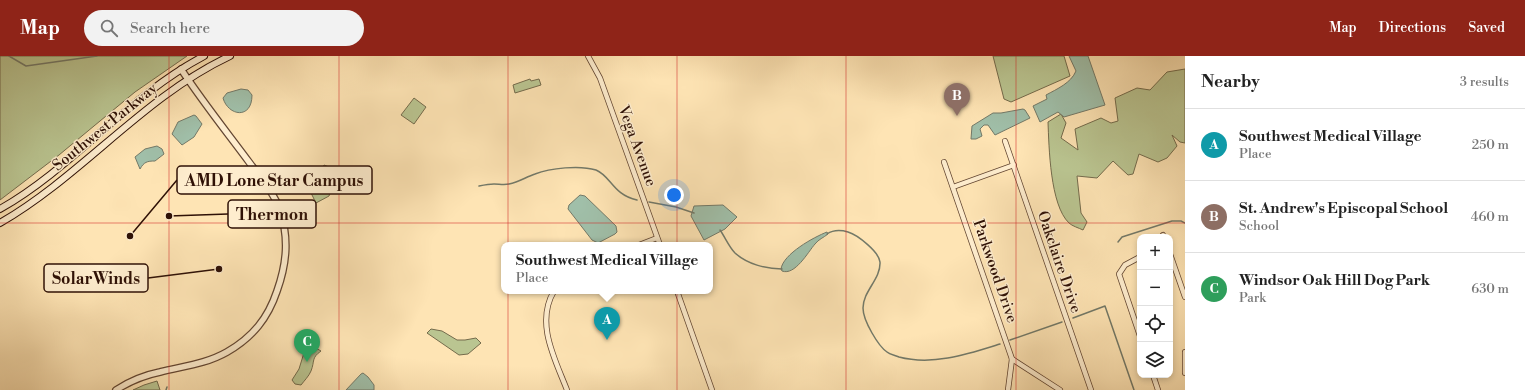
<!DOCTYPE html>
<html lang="en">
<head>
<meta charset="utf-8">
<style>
  :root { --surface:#fff; --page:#f2f2f2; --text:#222; --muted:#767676; --line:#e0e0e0; --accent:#8f2418 }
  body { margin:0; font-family:"Libre Bodoni",serif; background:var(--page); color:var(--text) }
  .controls { position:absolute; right:12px; bottom:12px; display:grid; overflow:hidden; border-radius:8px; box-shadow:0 2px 6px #0003 }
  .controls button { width:36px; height:36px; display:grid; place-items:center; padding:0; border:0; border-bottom:1px solid var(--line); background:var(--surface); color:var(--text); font:20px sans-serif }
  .you { position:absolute; left:674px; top:139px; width:14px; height:14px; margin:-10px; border:3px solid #fff; border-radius:50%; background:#1a73e8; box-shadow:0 0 0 6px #1a73e833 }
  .badge { display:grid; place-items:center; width:26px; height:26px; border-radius:50%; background:var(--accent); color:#fff; font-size:13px; font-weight:700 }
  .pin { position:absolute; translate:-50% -33px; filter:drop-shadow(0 1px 2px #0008) }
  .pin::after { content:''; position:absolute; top:21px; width:14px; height:12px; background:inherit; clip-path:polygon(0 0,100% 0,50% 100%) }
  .popup { position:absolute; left:501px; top:186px; width:212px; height:52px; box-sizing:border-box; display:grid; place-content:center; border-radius:8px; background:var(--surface); filter:drop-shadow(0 1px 3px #0005); font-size:13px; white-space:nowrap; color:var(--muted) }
  .popup b { font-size:15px; color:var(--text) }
  .popup::after { content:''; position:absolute; left:50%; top:100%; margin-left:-8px; border:8px solid transparent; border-top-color:var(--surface) }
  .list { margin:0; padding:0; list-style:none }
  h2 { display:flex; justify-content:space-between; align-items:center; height:52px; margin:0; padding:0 16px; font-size:17px }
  h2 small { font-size:13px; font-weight:400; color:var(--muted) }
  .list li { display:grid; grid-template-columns:26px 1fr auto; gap:12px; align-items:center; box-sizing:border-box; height:72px; padding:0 16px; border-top:1px solid var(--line) }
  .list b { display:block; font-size:15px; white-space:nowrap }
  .list p { margin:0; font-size:13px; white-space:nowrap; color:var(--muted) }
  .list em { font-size:13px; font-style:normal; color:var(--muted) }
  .icon { flex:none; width:22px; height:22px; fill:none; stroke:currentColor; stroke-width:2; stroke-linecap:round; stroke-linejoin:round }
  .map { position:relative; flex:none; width:1185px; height:334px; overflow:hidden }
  header { display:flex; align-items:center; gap:24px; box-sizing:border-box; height:56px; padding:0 20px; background:var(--accent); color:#fff }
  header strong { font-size:19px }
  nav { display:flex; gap:22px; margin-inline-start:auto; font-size:14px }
  .search { width:280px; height:36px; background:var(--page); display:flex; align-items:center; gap:10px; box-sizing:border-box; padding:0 14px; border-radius:22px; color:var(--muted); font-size:15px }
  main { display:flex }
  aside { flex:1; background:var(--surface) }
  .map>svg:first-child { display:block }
  .green { fill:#bac591; stroke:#746b4c }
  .water { fill:#a0bfa9; stroke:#737968 }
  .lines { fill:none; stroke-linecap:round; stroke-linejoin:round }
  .stream { stroke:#737968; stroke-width:1.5 }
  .minor-casing { stroke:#634632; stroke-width:6 }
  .tertiary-casing { stroke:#634632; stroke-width:8 }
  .secondary-casing { stroke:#2f1106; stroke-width:8 }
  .minor { stroke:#feedce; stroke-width:4.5 }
  .tertiary { stroke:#feedce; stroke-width:5.5 }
  .secondary { stroke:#feedce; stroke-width:6 }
  .grid { fill:none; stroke:#d62828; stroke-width:1; stroke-opacity:0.55 }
  .labels { text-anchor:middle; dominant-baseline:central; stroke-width:3; stroke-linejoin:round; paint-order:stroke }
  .street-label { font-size:15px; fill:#2f1106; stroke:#feedce }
  .leader { fill:none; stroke:#2f1106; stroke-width:1.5 }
  .callout-dot { fill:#2f1106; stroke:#feedce; stroke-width:1.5 }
  .callout { fill:#feedce; stroke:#2f1106; stroke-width:1.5 }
  .callout-label { font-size:16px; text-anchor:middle; font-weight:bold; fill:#2f1106 }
</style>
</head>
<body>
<header>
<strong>Map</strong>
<div class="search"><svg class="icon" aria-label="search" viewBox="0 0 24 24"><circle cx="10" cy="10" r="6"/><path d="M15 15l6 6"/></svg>Search here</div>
<nav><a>Map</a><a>Directions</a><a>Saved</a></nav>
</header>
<main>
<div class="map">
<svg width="1185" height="334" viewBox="0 0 1185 334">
  <rect width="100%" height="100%" fill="#fee4b4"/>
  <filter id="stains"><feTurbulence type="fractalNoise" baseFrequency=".005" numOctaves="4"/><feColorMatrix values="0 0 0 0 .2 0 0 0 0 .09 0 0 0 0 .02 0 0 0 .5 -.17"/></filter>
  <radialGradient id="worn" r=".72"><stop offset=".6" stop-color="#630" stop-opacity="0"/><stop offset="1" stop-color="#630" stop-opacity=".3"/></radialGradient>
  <g class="green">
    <path d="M 0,0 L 187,0 L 135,36 L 59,99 L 0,144 Z"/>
    <path d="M 993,0 L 1064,0 L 1070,20 L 1011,46 L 1004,43 Z"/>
    <path d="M 1185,13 L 1185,87 L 1180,86 L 1172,79 L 1177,90 L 1167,102 L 1158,106 L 1139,98 L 1133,118 L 1128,119 L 1113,105 L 1097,122 L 1077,120 L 1081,157 L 1087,166 L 1083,174 C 1079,172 1072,170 1069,167 C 1050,149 1049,91 1048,66 L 1061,58 L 1066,67 L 1061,82 L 1078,94 L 1075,73 L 1101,62 L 1111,67 L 1118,65 L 1115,42 L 1137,32 L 1150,34 L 1167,16 Z"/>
    <path d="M 530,23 L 531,25 L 539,23 L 541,29 L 515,37 L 513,29 Z"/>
    <path d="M 414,42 L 426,51 L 414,68 L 401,59 Z"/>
    <path d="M 324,109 L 339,115 L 329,140 L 316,147 L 311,137 Z"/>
    <path d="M 431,273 L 442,275 L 457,284 L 465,284 L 476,282 L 481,287 L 468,298 L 459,299 L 427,277 Z"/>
    <path d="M 307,287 L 321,295 C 311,302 315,305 311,315 C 309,320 304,325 301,329 L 295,328 L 292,324 L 299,313 Z"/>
    <path d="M 157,325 L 160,334 L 133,334 L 144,329 Z"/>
  </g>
  <g class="water">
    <path d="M 1069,0 L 1088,0 L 1105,49 L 1064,61 L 1058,56 L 1040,66 L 1033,50 L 1047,43 L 1046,39 C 1057,33 1071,27 1076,15 Z"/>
    <path d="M 241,33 L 248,34 L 252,39 C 252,64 228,60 223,42 L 227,37 Z"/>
    <path d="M 1023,53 L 1025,54 L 1030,62 L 995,79 L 988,69 L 984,69 L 980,73 L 982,80 L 976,83 L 971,83 L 972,70 L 993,57 L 1001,57 Z"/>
    <path d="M 194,59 L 196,60 L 202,68 L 194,81 L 182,89 L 172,78 L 178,66 Z"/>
    <path d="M 157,90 L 162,93 L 164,98 L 155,105 C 147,105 144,106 140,113 L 135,101 L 145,93 Z"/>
    <path d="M 580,139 L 585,140 L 616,170 L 617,176 L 615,178 L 598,187 L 592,184 L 568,153 L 569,149 Z"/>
    <path d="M 723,149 L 737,161 L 725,173 L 704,184 L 691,160 L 694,150 Z"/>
    <path d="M 827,176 L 828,178 C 823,182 819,183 815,188 C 808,196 795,220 782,215 L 781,213 C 783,198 814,181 827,176 Z"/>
    <path d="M 363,317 L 368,321 L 374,329 L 374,334 L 346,334 L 361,318 Z"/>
  </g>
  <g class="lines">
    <g class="stream">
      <path d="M 9,0 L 26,10 L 97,0"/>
      <path d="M 479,130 C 484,129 489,128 494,128 C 499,128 504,129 509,128 C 519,126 526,121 535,118 C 550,112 580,109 596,114 C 611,120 613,139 637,144"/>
      <path d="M 649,146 L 676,151 L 694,157"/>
      <path d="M 720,174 C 725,181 729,191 735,197 C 747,208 766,213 782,213"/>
      <path d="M 827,178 C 833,174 841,174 848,176 C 858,179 879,196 880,206 C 881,223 863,235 863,252 C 863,261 868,270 872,277 C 876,284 881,292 887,296 C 890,299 895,299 899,301 C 933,310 968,298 1000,288"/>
      <path d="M 1118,186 L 1122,181 L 1172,165 L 1181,165 L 1185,167"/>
      <path d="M 1073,262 L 1105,250 L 1134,334"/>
      <path d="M 1010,284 L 1062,266"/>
      <path d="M 166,334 L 167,331"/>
    </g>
    <g class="minor-casing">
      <g id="minor">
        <path d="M 588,0 L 600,22 L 660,189"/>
        <path d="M 1005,85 L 1091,334"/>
        <path d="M 944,106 L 1012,303 L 1008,334"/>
        <path d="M 953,131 L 1014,109"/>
        <path d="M 1163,179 L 1164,181"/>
        <path d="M 639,189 L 657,182"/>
        <path d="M 1170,198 L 1185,241"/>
        <path d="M 1140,201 L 1125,209 L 1119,218 L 1140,280"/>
        <path d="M 554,235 C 535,267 555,303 567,334"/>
        <path d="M 677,235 L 712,334"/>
        <path d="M 1185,296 L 1185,317"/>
        <path d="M 1012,303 L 1060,334"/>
        <path d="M 1153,319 L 1158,334"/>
      </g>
    </g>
    <g class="tertiary-casing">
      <path id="tertiary" d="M 116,334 C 130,325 145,319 160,316 C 184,310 206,308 227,296 C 253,281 268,262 277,235 C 287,207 289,182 280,154 C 274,137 260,121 249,106 C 226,75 202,45 181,13"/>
    </g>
    <g class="secondary-casing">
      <g id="secondary">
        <path d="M 0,153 C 74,111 128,40 204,0"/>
        <path d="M 0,167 C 83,119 143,41 230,0"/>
      </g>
    </g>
    <use href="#minor" class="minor"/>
    <use href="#tertiary" class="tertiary"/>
    <use href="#secondary" class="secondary"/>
  </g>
  <path class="grid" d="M 169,0 L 169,334M 339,0 L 339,334M 508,0 L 508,334M 677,0 L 677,334M 846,0 L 846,334M 1016,0 L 1016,334M 0,167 L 1185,167"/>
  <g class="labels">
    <g class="street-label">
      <text transform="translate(105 71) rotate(-39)">Southwest Parkway</text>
      <text transform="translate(637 90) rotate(70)">Vega Avenue</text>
      <text transform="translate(1059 206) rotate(71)">Oakclaire Drive</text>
      <text transform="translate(995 215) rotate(71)">Parkwood Drive</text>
    </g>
  </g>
  <path class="leader" d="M130 180L177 124M169 160L228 158M219 213L148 222"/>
  <g class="callout-dot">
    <circle cx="130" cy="180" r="4"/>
    <circle cx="169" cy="160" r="4"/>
    <circle cx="219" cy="213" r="4"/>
  </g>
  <g class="callout">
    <rect x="177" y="110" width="195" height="28" rx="4"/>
    <rect x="228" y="144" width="88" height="28" rx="4"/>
    <rect x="44" y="208" width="104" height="28" rx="4"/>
  </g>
  <g class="callout-label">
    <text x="274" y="130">AMD Lone Star Campus</text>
    <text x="272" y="164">Thermon</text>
    <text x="96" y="228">SolarWinds</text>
  </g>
  <rect width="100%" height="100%" filter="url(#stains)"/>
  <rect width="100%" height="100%" fill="url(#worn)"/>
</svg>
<div class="controls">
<button>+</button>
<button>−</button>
<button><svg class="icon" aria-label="locate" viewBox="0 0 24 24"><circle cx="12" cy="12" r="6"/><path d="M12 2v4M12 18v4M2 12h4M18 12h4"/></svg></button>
<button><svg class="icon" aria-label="layers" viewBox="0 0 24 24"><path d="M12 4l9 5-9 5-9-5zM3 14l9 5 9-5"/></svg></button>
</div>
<div class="you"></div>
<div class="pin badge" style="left:607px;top:284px;background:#0f9aa8">A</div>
<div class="popup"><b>Southwest Medical Village</b>Place</div>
<div class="pin badge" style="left:957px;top:60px;background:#8d6e63">B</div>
<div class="pin badge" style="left:307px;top:306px;background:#2e9e5b">C</div>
</div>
<aside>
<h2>Nearby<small>3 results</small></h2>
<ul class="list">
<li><span class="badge" style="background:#0f9aa8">A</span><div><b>Southwest Medical Village</b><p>Place</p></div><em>250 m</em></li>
<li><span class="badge" style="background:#8d6e63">B</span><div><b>St. Andrew's Episcopal School</b><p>School</p></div><em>460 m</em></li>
<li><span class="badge" style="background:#2e9e5b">C</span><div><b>Windsor Oak Hill Dog Park</b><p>Park</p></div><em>630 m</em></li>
</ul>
</aside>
</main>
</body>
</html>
